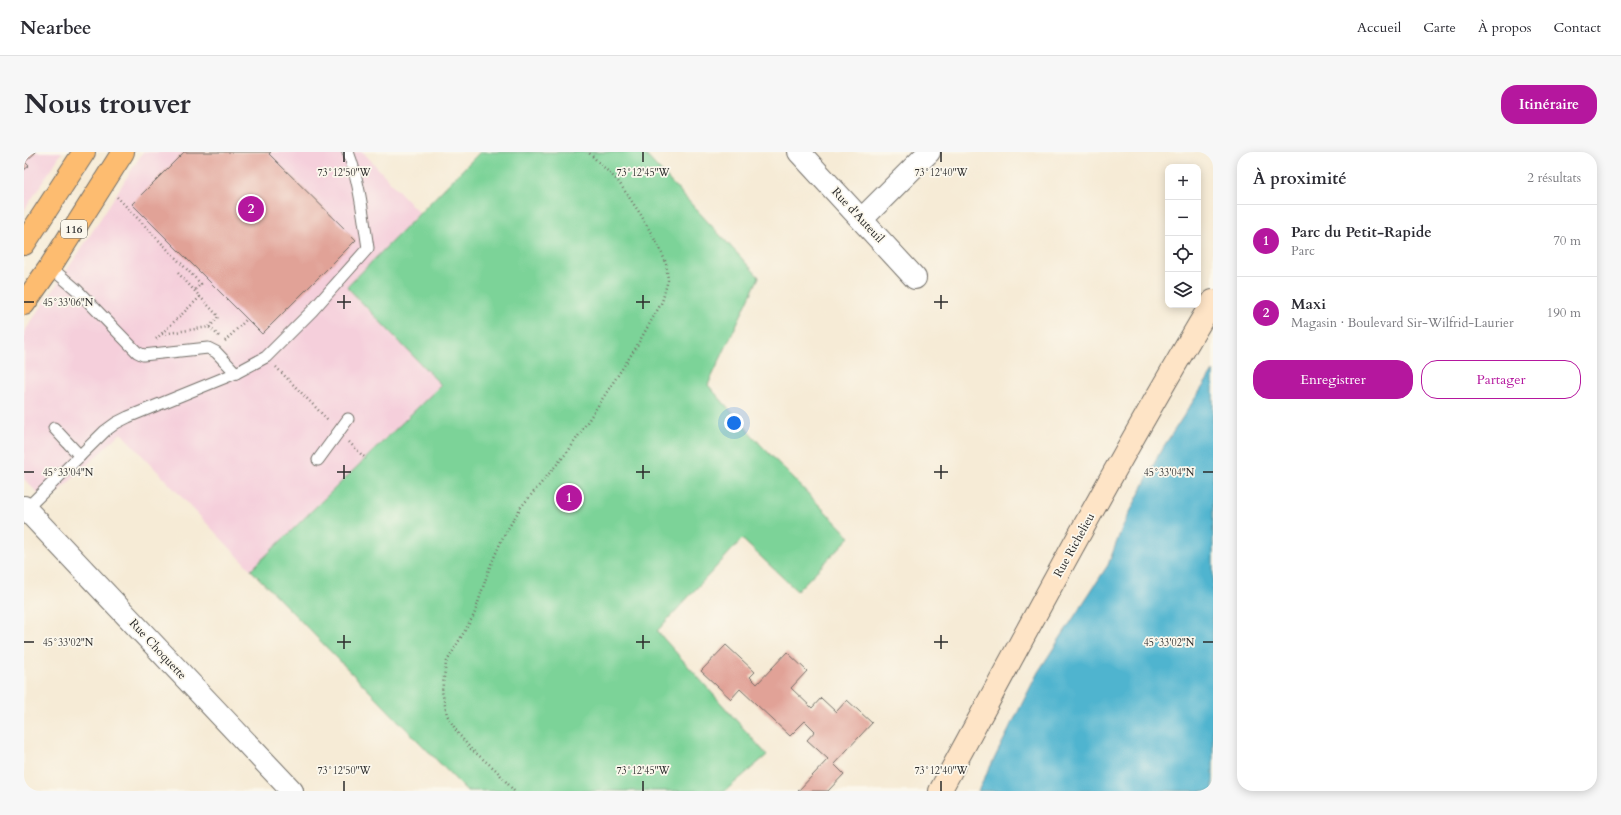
<!DOCTYPE html>
<html lang="fr">
<head>
<meta charset="utf-8">
<style>
  :root { --surface:#fff; --page:#f7f7f7; --text:#2b2b33; --muted:#7c7c81; --line:#e1e1e2; --accent:#b5179e }
  body { margin:0; font-family:Cardo,serif; background:var(--page); color:var(--text) }
  .controls { position:absolute; right:12px; top:12px; display:grid; overflow:hidden; border-radius:8px; box-shadow:0 2px 10px #0003 }
  .controls button { width:36px; height:36px; display:grid; place-items:center; padding:0; border:0; border-bottom:1px solid var(--line); background:var(--surface); color:var(--text); font:20px sans-serif }
  .you { position:absolute; left:710px; top:271px; width:14px; height:14px; margin:-10px; border:3px solid #fff; border-radius:50%; background:#1a73e8; box-shadow:0 0 0 6px #1a73e833 }
  .badge { display:grid; place-items:center; width:26px; height:26px; border-radius:50%; background:var(--accent); color:#fff; font-size:13px; font-weight:700 }
  .pin { position:absolute; translate:-50% -50%; border:2px solid #fff; box-shadow:0 1px 4px #0006 }
  .list { margin:0; padding:0; list-style:none }
  h2 { display:flex; justify-content:space-between; align-items:center; height:52px; margin:0; padding:0 16px; font-size:17px }
  h2 small { font-size:13px; font-weight:400; color:var(--muted) }
  .list li { display:grid; grid-template-columns:26px 1fr auto; gap:12px; align-items:center; box-sizing:border-box; height:72px; padding:0 16px; border-top:1px solid var(--line) }
  .list b { display:block; font-size:15px; white-space:nowrap }
  .list p { margin:0; font-size:13px; white-space:nowrap; color:var(--muted) }
  .list em { font-size:13px; font-style:normal; color:var(--muted) }
  .actions { display:flex; gap:8px; padding:12px 16px }
  .actions a { flex:1; padding:9px 0; border:1px solid var(--accent); border-radius:16px; text-align:center; font-size:14px; color:var(--accent) }
  .actions .main { background:var(--accent); color:#fff }
  .icon { flex:none; width:22px; height:22px; fill:none; stroke:currentColor; stroke-width:2; stroke-linecap:round; stroke-linejoin:round }
  .map { position:relative; flex:none; width:1189px; height:639px; overflow:hidden; border-radius:16px }
  header { display:flex; align-items:center; gap:24px; box-sizing:border-box; height:56px; padding:0 20px; background:var(--surface); border-bottom:1px solid var(--line) }
  header strong { font-size:19px }
  nav { display:flex; gap:22px; margin-inline-start:auto; font-size:14px }
  .intro { display:flex; align-items:center; justify-content:space-between; box-sizing:border-box; height:96px; padding:0 24px }
  h1 { margin:0; font-size:28px }
  .button { padding:10px 18px; border-radius:16px; background:var(--accent); color:#fff; font-size:14px; font-weight:700 }
  main { display:flex; gap:24px; padding:0 24px }
  aside { flex:1; background:var(--surface); border-radius:16px; box-shadow:0 2px 10px #0003 }
  .map>svg:first-child { display:block }
  .built { fill:#f5cfdb }
  .green { fill:#7cd398; stroke:#547f62 }
  .water { fill:#50b4cf; stroke:#3e707d }
  .building { fill:#e1a297 }
  .lines { fill:none; stroke-linecap:round; stroke-linejoin:round }
  .service-casing { stroke:#726e67; stroke-width:13 }
  .minor-casing { stroke:#726e67; stroke-width:24 }
  .secondary-casing { stroke:#726e67; stroke-width:24 }
  .primary-casing { stroke:#726e67; stroke-width:24 }
  .path { stroke:#726e67; stroke-width:2.5; stroke-dasharray:1 3; stroke-linecap:butt }
  .service { stroke:#fff; stroke-width:11 }
  .minor { stroke:#fff; stroke-width:22 }
  .secondary { stroke:#fee4c6; stroke-width:22 }
  .primary { stroke:#fdbc70; stroke-width:22 }
  .ticks { fill:none; stroke:#2b2b2b; stroke-width:1.5 }
  .labels { text-anchor:middle; dominant-baseline:central; stroke-width:3.5; stroke-linejoin:round; paint-order:stroke }
  .shield { fill:#fbf7ec; stroke:#696865; stroke-width:1 }
  .shield-label { font-size:11px; font-weight:bold; fill:#2b2b2b }
  .street-label { font-size:12px; fill:#2b2b2b; stroke:#fbf7ec }
  .ticks-label { font-size:10px; text-anchor:middle; fill:#2b2b2b; stroke:#fbf7ec; stroke-width:3.5; stroke-linejoin:round; paint-order:stroke }
</style>
</head>
<body>
<header>
<strong>Nearbee</strong>
<nav><a>Accueil</a><a>Carte</a><a>À propos</a><a>Contact</a></nav>
</header>
<div class="intro"><h1>Nous trouver</h1><a class="button">Itinéraire</a></div>
<main>
<div class="map">
<svg width="1189" height="639" viewBox="0 0 1189 639">
  <rect width="100%" height="100%" fill="#fbf7ec"/>
  <filter id="ink" filterUnits="userSpaceOnUse"><feTurbulence type="fractalNoise" baseFrequency=".025" numOctaves="2"/><feDisplacementMap in="SourceGraphic" scale="8" xChannelSelector="R" yChannelSelector="G"/><feConvolveMatrix kernelMatrix="1 2 1 2 8 2 1 2 1" color-interpolation-filters="sRGB"/></filter>
  <filter id="wash" filterUnits="userSpaceOnUse"><feTurbulence type="fractalNoise" baseFrequency=".012" numOctaves="4" result="noise"/><feDisplacementMap in="SourceGraphic" scale="16" xChannelSelector="R" yChannelSelector="G"/><feGaussianBlur stdDeviation="0.9" result="paint"/><feColorMatrix in="noise" values="0 0 0 0 0 0 0 0 0 0 0 0 0 0 0 0 0 1.4 0 .05"/><feComposite in="paint" operator="in"/></filter>
  <g filter="url(#wash)">
    <rect width="100%" height="100%" fill="#f6ebd6"/>
    <g class="built">
      <path d="M 0,0 L 38,0 L 0,59 Z"/>
      <path d="M 119,0 L 339,0 L 395,61 L 323,136 L 418,233 L 227,418 L 97,281 L 30,344 L 24,352 L 0,327 L 0,180 L 56,99 Z"/>
    </g>
    <path class="green" d="M 456,0 L 619,0 L 735,125 L 684,233 L 736,292 L 826,385 L 773,439 L 718,387 L 633,479 L 743,603 L 701,639 L 443,639 L 227,418 L 417,233 L 323,135 Z"/>
    <path class="water" d="M 1189,219 L 1189,639 L 954,639 L 1014,520 L 1084,413 L 1098,376 L 1136,300 Z"/>
    <g id="blocks">
      <g class="building">
        <path d="M 0,0 L 12,0 L 1,10 L 5,14 L 0,18 Z"/>
        <path d="M 160,0 L 247,0 L 245,2 L 332,88 L 238,182 L 108,52 Z"/>
        <path d="M 702,493 L 731,520 L 726,525 L 733,532 L 763,500 L 783,519 L 767,536 L 788,556 L 797,546 L 812,560 L 823,548 L 848,571 L 810,612 L 820,622 L 804,639 L 774,639 L 804,607 L 783,588 L 791,579 L 781,569 L 766,584 L 716,537 L 707,547 L 677,519 Z"/>
      </g>
    </g>
  </g>
  <g filter="url(#ink)">
    <use href="#blocks" fill-opacity="0" stroke="#726e67" stroke-width="1"/>
    <g class="lines">
      <g class="service-casing">
        <g id="service">
          <path d="M 26,115 L 53,138 L 113,200 L 119,203 L 184,196 L 192,200 L 212,221"/>
          <path d="M 30,276 L 56,304"/>
          <path d="M 294,308 L 324,267"/>
          <path d="M 2,357 L 81,279 L 92,271 L 104,265 L 212,221 L 242,205 L 288,159 L 344,96 C 339,64 336,31 324,0"/>
        </g>
      </g>
      <g class="minor-casing">
        <g id="minor">
          <path d="M 775,0 L 891,126"/>
          <path d="M 838,67 L 905,0"/>
          <path d="M 0,355 L 268,639"/>
        </g>
      </g>
      <g class="secondary-casing">
        <path id="secondary" d="M 916,639 C 1005,475 1093,309 1189,149"/>
      </g>
      <g class="primary-casing">
        <g id="primary">
          <path d="M 0,92 L 60,0"/>
          <path d="M 0,152 L 26,115 L 99,0"/>
        </g>
      </g>
      <g class="path">
        <path d="M 93,45 L 177,132 L 170,139"/>
        <path d="M 154,121 L 194,164 L 193,167 L 185,175"/>
        <path d="M 138,182 L 185,175 L 195,184"/>
        <path d="M 132,187 L 176,145"/>
        <path d="M 201,189 L 223,167"/>
        <path d="M 252,215 L 305,269"/>
        <path d="M 325,290 L 342,307"/>
        <path d="M 490,639 L 472,618 L 447,597 L 433,580 L 423,563 L 418,539 L 422,511 L 450,463 L 465,417 L 479,385 L 497,355 L 545,298 L 611,197 L 638,150 L 644,128 L 642,111 L 636,97 L 617,63 L 594,29 L 564,0"/>
      </g>
      <use href="#service" class="service"/>
      <use href="#minor" class="minor"/>
      <use href="#secondary" class="secondary"/>
      <use href="#primary" class="primary"/>
    </g>
  </g>
  <path class="ticks" d="M 320,0 L 320,10M 619,0 L 619,10M 917,0 L 917,10M 320,143 L 320,157M 619,143 L 619,157M 917,143 L 917,157M 0,150 L 10,150M 313,150 L 327,150M 612,150 L 626,150M 910,150 L 924,150M 320,313 L 320,327M 619,313 L 619,327M 917,313 L 917,327M 0,320 L 10,320M 313,320 L 327,320M 612,320 L 626,320M 910,320 L 924,320M 1179,320 L 1189,320M 320,483 L 320,497M 619,483 L 619,497M 917,483 L 917,497M 0,490 L 10,490M 313,490 L 327,490M 612,490 L 626,490M 910,490 L 924,490M 1179,490 L 1189,490M 320,629 L 320,639M 619,629 L 619,639M 917,629 L 917,639"/>
  <g class="labels">
    <rect class="shield" x="37" y="68" width="26" height="18" rx="3"/>
    <g class="shield-label">
      <text x="50" y="77">116</text>
    </g>
    <g class="street-label">
      <text transform="translate(834 63) rotate(47)">Rue d'Auteuil</text>
      <text transform="translate(1050 393) rotate(-61)">Rue Richelieu</text>
      <text transform="translate(134 497) rotate(47)">Rue Choquette</text>
    </g>
  </g>
  <g class="ticks-label">
    <text x="320" y="24">73°12'50"W</text>
    <text x="619" y="24">73°12'45"W</text>
    <text x="917" y="24">73°12'40"W</text>
    <text x="44" y="154">45°33'06"N</text>
    <text x="44" y="324">45°33'04"N</text>
    <text x="1145" y="324">45°33'04"N</text>
    <text x="44" y="494">45°33'02"N</text>
    <text x="1145" y="494">45°33'02"N</text>
    <text x="320" y="622">73°12'50"W</text>
    <text x="619" y="622">73°12'45"W</text>
    <text x="917" y="622">73°12'40"W</text>
  </g>
</svg>
<div class="controls">
<button>+</button>
<button>−</button>
<button><svg class="icon" aria-label="locate" viewBox="0 0 24 24"><circle cx="12" cy="12" r="6"/><path d="M12 2v4M12 18v4M2 12h4M18 12h4"/></svg></button>
<button><svg class="icon" aria-label="layers" viewBox="0 0 24 24"><path d="M12 4l9 5-9 5-9-5zM3 14l9 5 9-5"/></svg></button>
</div>
<div class="you"></div>
<div class="pin badge" style="left:545px;top:346px">1</div>
<div class="pin badge" style="left:227px;top:57px">2</div>
</div>
<aside>
<h2>À proximité<small>2 résultats</small></h2>
<ul class="list">
<li><span class="badge">1</span><div><b>Parc du Petit-Rapide</b><p>Parc</p></div><em>70 m</em></li>
<li><span class="badge">2</span><div><b>Maxi</b><p>Magasin · Boulevard Sir-Wilfrid-Laurier</p></div><em>190 m</em></li>
</ul>
<div class="actions"><a class="main">Enregistrer</a><a>Partager</a></div>
</aside>
</main>
</body>
</html>
